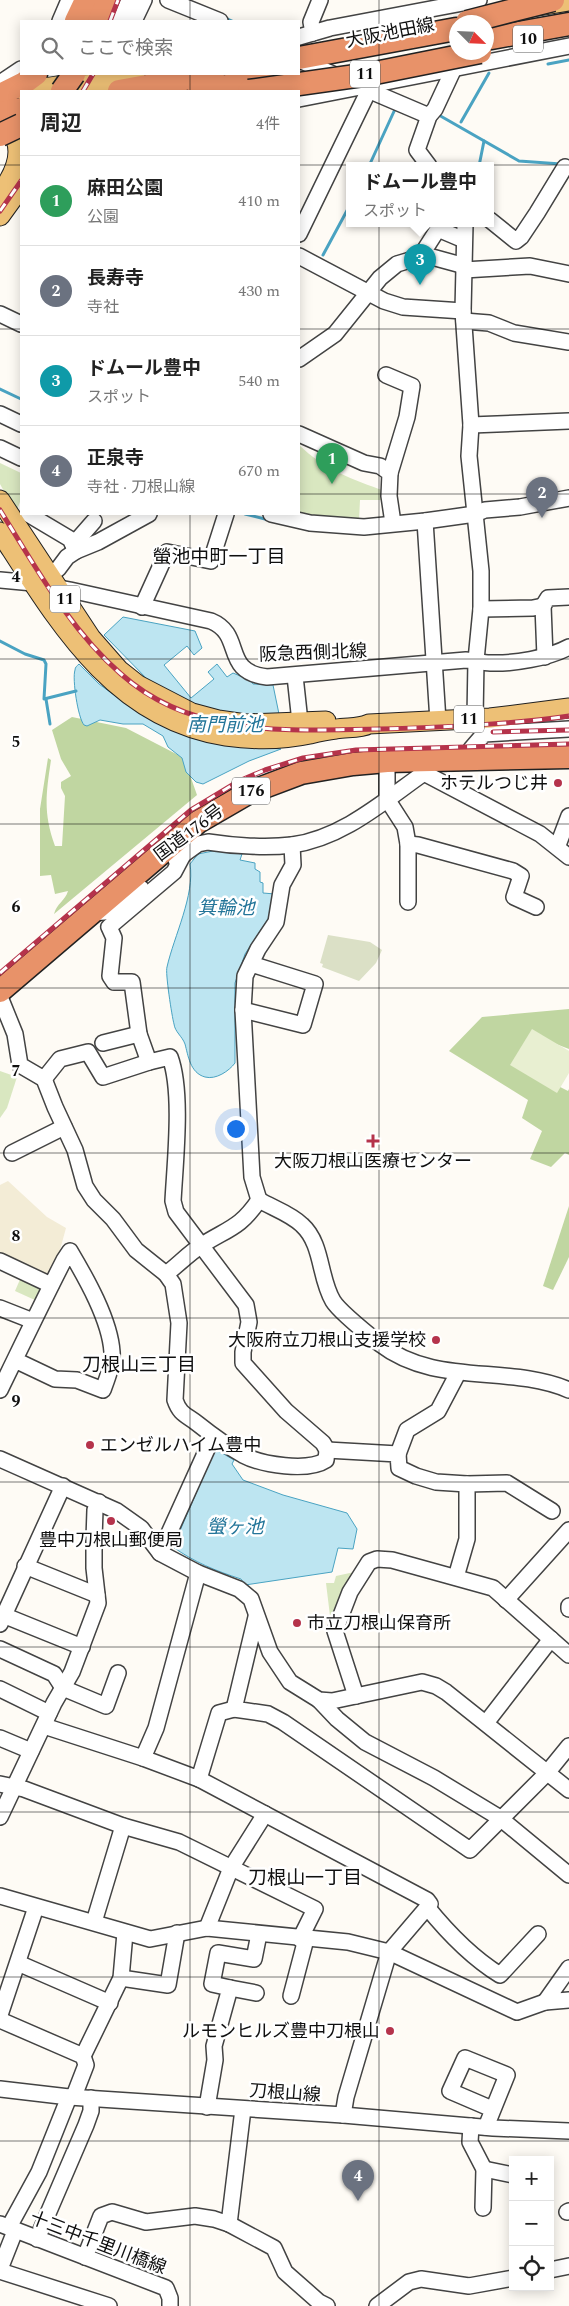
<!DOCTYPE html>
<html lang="ja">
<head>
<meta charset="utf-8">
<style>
  :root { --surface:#fff; --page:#f2f2f2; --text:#222; --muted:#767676; --line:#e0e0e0; --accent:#b5334b }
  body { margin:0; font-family:Spectral,"Noto Sans JP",serif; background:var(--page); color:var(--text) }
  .controls { position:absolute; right:15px; bottom:15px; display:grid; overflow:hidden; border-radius:0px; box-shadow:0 2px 12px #0003 }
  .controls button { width:45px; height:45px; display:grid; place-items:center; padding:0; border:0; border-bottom:1px solid var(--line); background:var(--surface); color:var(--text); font:25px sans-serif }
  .compass { position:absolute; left:449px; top:15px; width:45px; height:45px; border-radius:50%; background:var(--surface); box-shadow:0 2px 12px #0003; rotate:114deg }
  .you { position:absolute; left:235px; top:1128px; width:18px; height:18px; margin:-12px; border:4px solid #fff; border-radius:50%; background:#1a73e8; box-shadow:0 0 0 8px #1a73e833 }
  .badge { display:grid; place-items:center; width:32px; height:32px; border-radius:50%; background:var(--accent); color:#fff; font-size:16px; font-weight:700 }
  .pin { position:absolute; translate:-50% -41px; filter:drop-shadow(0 1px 2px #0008) }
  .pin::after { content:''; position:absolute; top:26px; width:18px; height:15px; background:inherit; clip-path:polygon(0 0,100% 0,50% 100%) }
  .popup { position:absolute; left:346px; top:162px; width:148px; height:65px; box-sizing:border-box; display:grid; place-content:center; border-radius:0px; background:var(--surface); filter:drop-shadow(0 1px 4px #0005); font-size:16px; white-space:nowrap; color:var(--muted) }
  .popup b { font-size:19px; color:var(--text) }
  .popup::after { content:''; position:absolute; left:50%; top:100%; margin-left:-10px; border:10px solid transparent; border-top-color:var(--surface) }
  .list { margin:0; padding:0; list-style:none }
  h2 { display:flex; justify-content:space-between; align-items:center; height:65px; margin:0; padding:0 20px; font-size:21px }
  h2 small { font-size:16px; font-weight:400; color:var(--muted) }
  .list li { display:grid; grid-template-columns:32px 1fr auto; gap:15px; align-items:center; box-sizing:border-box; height:90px; padding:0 20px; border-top:1px solid var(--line) }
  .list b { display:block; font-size:19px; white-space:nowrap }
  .list p { margin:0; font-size:16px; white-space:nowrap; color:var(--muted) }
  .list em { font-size:16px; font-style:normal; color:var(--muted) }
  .icon { flex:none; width:28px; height:28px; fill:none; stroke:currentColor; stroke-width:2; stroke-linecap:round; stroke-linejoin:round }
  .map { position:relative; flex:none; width:569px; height:2306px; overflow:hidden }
  .search { position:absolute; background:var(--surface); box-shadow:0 2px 12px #0003; left:20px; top:20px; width:280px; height:55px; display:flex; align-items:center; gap:12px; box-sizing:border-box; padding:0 18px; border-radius:0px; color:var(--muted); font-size:19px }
  .panel { position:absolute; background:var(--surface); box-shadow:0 2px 12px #0003; left:20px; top:90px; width:280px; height:425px; border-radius:0px }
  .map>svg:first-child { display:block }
  .farmland { fill:#f3ecd6 }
  .green { fill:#d9e7c0 }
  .forest { fill:#c0d6a1 }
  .cemetery { fill:#dbe0c6 }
  .pitch { fill:#e8efd1 }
  .water { fill:#bde5f1; stroke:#4aa3c2 }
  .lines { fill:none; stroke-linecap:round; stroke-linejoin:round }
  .stream { stroke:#4aa3c2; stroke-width:3 }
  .minor-casing { stroke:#434343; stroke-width:18 }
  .major-casing { stroke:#212121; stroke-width:21 }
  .highway-casing { stroke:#212121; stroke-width:25 }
  .minor { stroke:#fff; stroke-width:15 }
  .major { stroke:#edc076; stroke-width:19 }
  .highway { stroke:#e89269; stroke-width:22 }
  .rail-casing { stroke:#b5334b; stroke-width:5 }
  .rail { stroke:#fff; stroke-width:3; stroke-dasharray:9; stroke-linecap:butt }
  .highway-bridge-casing { stroke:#212121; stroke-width:25; stroke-linecap:butt }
  .highway-bridge { stroke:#e89269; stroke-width:22 }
  .grid { fill:none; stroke:#101010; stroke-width:1; stroke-opacity:0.55 }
  .poi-dot { fill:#b5334b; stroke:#fff; stroke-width:2 }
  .labels { text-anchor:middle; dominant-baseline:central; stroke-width:5; stroke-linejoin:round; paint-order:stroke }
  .shield { fill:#fff; stroke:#585858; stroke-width:1 }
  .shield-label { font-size:16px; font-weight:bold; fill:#101010 }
  .street-label { font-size:18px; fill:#101010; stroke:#fff }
  .poi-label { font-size:18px; fill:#101010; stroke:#fff; text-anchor:end }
  .neighbourhood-label { font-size:19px; fill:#101010; stroke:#fff }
  .water-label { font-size:19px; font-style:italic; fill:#237599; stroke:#fff }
  .grid-label { font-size:16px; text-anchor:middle; font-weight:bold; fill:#101010; stroke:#fff; stroke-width:5; stroke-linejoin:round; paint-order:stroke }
</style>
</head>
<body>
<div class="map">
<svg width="569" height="2306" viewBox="0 0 569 2306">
  <rect width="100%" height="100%" fill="#fefbf5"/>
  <path class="farmland" d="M 8,1181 L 47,1217 L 66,1228 L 57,1261 L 46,1278 L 0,1257 L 0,1185 Z"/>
  <g class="green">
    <path d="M 299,445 C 324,469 353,480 385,491 L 385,500 L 360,500 L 359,521 L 312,517 L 299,514 Z"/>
    <path d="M 0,463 L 21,473 L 21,499 L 16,513 L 0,484 Z"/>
    <path d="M 0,1071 L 17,1077 L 7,1108 L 0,1118 Z"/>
    <path d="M 22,1275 L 34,1281 L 41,1292 L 37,1301 L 15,1291 Z"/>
    <path d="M 359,1571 L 334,1617 L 330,1616 L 326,1583 L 334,1583 L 336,1576 Z"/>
  </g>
  <g class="forest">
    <path d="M 72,717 L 126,728 L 184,758 L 197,795 L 54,914 C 57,903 65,901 68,891 L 55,894 L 51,875 L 40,876 L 40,809 L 48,758 L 51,760 C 46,794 43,813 55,846 L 62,846 L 65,796 L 61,788 L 61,782 L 71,776 L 61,759 L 52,730 Z"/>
    <path d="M 569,1009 L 569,1049 L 538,1037 L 519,1066 L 568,1091 L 569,1089 L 569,1155 L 565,1153 L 551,1167 L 530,1159 L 542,1131 L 522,1118 L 528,1100 L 449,1051 L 482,1017 Z"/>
    <path d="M 569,1206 L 569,1257 L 553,1290 L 543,1286 Z"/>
  </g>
  <path class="cemetery" d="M 328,935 L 370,942 L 382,950 L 376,963 L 359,981 L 322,967 L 323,964 L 320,963 Z"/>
  <path class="pitch" d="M 532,1029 L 569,1051 L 569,1073 L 557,1093 L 510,1065 Z"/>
  <g class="water">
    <path d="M 123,617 L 195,631 L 202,648 L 194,655 L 187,646 L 164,665 L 191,698 L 214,679 L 208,672 L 217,664 L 227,677 L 233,673 L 250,680 L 253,684 L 273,685 L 279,714 L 268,745 L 269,748 L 281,749 L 249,761 L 203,784 L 196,782 L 186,772 L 182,758 L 168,747 L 163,736 L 143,724 L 123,724 L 100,720 L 87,726 L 84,725 C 78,718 72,679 75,670 C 75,667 77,666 79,664 L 99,684 L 128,705 L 148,680 L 104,635 Z"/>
    <path d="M 218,850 L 242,854 L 240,860 L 255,863 L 255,869 L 260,872 L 260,882 L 263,883 L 263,893 L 275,894 L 270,916 L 245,954 L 235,983 L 235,1063 C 229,1071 216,1080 205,1077 C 190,1073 188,1055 185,1044 C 182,1036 175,1032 174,1024 C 172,1017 165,972 167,967 C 174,936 195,895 190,864 L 198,854 Z"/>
    <path d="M 215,1449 L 234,1460 L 232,1464 L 243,1480 L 283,1495 L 347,1513 L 357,1529 L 353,1549 L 338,1548 L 332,1572 L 245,1585 L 241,1579 C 216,1571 194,1562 173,1547 Z"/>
  </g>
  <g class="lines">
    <g class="stream">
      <path d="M 223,17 L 232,21"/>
      <path d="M 548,64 L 569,60"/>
      <path d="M 437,114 L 519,161 L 561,164"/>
      <path d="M 461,122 L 489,73"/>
      <path d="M 369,166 L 396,107"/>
      <path d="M 479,166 L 484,141"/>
      <path d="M 323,255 L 350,205"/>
      <path d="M 0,389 L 21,399"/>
      <path d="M 245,514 L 269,520"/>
      <path d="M 0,641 L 25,654 L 44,660 L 46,664 L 44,699 L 76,691"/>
      <path d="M 46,699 L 50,724"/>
    </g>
    <g class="minor-casing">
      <g id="minor">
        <path d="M 168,0 L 220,21"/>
        <path d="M 60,21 L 69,0"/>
        <path d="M 120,21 L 129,0"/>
        <path d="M 134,21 L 144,0"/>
        <path d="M 313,33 L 311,22 L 320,0"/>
        <path d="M 299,37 L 330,28 L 479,0"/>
        <path d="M 299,60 L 340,77"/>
        <path d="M 0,83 L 21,69"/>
        <path d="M 361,87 L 429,116"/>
        <path d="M 299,99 L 569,46"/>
        <path d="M 429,166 L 417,150 L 429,116 L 435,109 L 456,64"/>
        <path d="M 490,220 L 516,241 L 521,237 L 537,213 L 565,167"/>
        <path d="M 465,224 L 463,311 L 471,425 L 469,456 L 481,571 L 481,609 L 476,660 L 475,718"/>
        <path d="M 299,234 L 369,90"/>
        <path d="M 299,256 L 384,301 L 403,307 L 463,311"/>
        <path d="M 420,257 L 432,257 L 465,266"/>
        <path d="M 464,270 L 530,266 L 569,274"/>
        <path d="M 0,314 L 21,324"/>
        <path d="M 464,321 L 489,323 L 514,333 L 569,342"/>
        <path d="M 299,359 L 335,334 L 380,278 L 397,264 L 420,257 L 438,229 L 464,240"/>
        <path d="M 386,375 L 412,386 L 407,417 L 390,473"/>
        <path d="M 0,414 L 21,424"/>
        <path d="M 471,425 L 569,421"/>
        <path d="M 299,434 L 364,463 L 380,466 L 390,473 L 389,496 L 393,523"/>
        <path d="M 0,448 L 21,458"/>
        <path d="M 28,514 L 70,539 L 76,551 L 98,542 L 149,514"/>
        <path d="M 271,514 L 310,523 L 364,527 L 425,521 L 475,514 L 485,510 L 520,507 L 569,498"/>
        <path d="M 425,521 L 438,721"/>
        <path d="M 73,545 L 94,521"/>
        <path d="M 58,569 L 67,557 L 76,551"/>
        <path d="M 0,580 L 33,583 L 70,590 L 211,621 C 245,635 221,672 267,677 L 466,660 C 474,660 482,663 490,663 C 513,664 549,658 569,647"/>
        <path d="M 543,606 L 548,598 L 569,597"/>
        <path d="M 142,607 L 167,552 L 211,561 L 226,514"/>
        <path d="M 481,609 L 533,608 L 543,606 L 545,657"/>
        <path d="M 295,676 L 300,722"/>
        <path d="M 469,759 L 471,749 L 484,734 L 569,729"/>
        <path d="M 387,761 L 387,799 L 405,827 L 408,844 L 408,902"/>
        <path d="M 424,773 L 540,834 L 569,857"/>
        <path d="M 408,844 L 418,845 L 513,871 L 521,876 L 514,897 L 536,907"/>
        <path d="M 558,845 L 569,816"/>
        <path d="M 176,860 L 198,844 L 208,842 C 233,846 267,848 292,845 C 343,838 384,801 424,773 L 424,760"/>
        <path d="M 99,912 C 112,915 131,897 141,888"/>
        <path d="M 0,997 L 15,1034 L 20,1065 L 44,1079 L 55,1107 L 75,1150 L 85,1186 L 94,1200 L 113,1219 L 136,1250 L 166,1274 L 173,1284 L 179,1323 L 175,1400 C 180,1415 187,1415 198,1424 C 213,1436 227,1446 243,1455 C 262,1465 308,1472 326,1460 L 327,1450 L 323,1443 L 286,1411 L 243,1363 L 243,1352 L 249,1322 L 246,1305 L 176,1212 L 173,1201 C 175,1162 183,1092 170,1057 L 149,1062 L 139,1034 L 132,982 L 114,982 L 110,976 L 114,938 L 109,927 L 174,872 L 183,855"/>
        <path d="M 243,1010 L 303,1025 L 315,984 L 251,964"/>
        <path d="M 103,1043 L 139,1034"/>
        <path d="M 44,1079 L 60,1059 L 88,1052 L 103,1077 L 149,1062"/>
        <path d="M 12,1153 L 64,1127"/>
        <path d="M 259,1200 L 252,1177 L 243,1010 L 245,976 L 258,949 L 276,922 L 282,885 L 293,865 L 292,845"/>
        <path d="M 0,1261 L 51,1285"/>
        <path d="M 166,1274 C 178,1265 189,1253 202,1245 C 229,1228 240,1228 259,1200 C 273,1208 291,1214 302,1225 C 323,1244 319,1278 333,1301 C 339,1311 370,1336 380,1344 C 436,1387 508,1364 569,1390"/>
        <path d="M 0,1308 L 33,1321"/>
        <path d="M 0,1390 C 21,1347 42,1303 64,1260 L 70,1251 C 86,1278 110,1320 112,1352 C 113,1364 107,1379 103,1390 L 77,1380 L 55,1379 L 15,1360"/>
        <path d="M 327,1450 L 398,1454 L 399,1468 L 416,1476 L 436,1482 L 467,1484 L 507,1483 L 552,1511"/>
        <path d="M 398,1454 L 407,1430 L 438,1411 L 458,1373"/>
        <path d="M 0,1459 L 117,1511 L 141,1528 L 160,1553 L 198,1573 L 239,1589 L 251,1599 L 270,1652 L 290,1682 L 319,1700 L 332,1701 L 422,1682 L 436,1686 L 446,1692 L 569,1790"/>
        <path d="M 160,1553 L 213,1436"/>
        <path d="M 25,1566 L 97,1595"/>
        <path d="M 198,1573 L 156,1728 L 143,1758 L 199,1779 L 219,1713 L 234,1709"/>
        <path d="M 456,1577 L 467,1539 L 467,1484"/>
        <path d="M 506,1600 L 569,1530"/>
        <path d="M 569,1606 L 569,1609"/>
        <path d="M 3,1615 L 82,1647"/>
        <path d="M 256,1617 L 234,1709 L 268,1714 L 283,1722 L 470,1850 L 547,1773 L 569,1746"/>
        <path d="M 0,1624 L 63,1486"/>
        <path d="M 0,1649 L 54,1674 L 63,1688 L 106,1706 L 118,1673"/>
        <path d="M 0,1689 L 49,1713"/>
        <path d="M 356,1696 L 335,1631 L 350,1592 L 369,1562 L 377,1559 L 392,1560 L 493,1588 L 569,1655"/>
        <path d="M 319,1700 L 337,1719 L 365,1742 L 434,1778 L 500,1818 L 569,1875"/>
        <path d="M 486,1723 L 551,1639"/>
        <path d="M 44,1726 L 143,1758"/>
        <path d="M 0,1738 L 31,1751"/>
        <path d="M 199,1779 L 427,1900 L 430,1904 L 389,1952 L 346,2097 L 343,2115"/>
        <path d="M 0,1784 L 24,1789 L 123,1826 L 179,1842 L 315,1909 L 300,1939"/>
        <path d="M 0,1817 L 54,1703 L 72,1672 L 98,1603 L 94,1568 L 94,1539 L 95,1510 L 99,1502"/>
        <path d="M 0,1896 L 150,1939 L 207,1928 L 348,1942 L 389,1952 L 517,2012 L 545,2002"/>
        <path d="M 427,1907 C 448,1933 471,1957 500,1975 L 538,1934"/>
        <path d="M 94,1922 L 123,1826"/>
        <path d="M 207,1928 L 231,1868 L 265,1814"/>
        <path d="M 18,1963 L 110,2003"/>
        <path d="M 569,1968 L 545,2002 L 569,2000"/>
        <path d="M 121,1978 L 168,1985 L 177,1933"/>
        <path d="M 230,1988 L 256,1993"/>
        <path d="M 291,1996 L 306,1939"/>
        <path d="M 0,2015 L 36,1907"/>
        <path d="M 0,2020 L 83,2056 L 86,2065 L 74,2096"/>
        <path d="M 83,2056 L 121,1978 L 125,1933"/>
        <path d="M 0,2089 L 69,2097 L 343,2115 L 493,2128 L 569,2131"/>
        <path d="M 207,2107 L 215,2060 L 214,2046 L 230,1988 L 212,1984 L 218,1953 L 254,1959 L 259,1934"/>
        <path d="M 471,2126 L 470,2142 L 484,2169 L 483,2208"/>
        <path d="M 486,2127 L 507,2075 L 465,2058 L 450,2091 L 492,2109"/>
        <path d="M 484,2169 L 513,2175"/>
        <path d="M 567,2212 L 569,2211"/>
        <path d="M 0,2224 L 166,2288 L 170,2298 L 170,2306"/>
        <path d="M 229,2224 L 274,2248 L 285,2272 L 319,2302 L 327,2306"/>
        <path d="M 9,2227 L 39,2172 L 69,2097"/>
        <path d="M 37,2239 L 86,2125 L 91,2111 L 91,2098"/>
        <path d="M 85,2257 L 101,2216 L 112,2212 L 146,2222 L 195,2216 L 214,2219 L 229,2224 L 243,2109"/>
        <path d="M 0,2269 L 15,2231"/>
        <path d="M 550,2270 L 569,2266"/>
        <path d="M 0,2271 L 109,2306"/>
        <path d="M 377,2306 L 409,2282 L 421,2279 L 469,2286 L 513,2278"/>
      </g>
    </g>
    <g class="major-casing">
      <g id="major">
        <path d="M 538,6 L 569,1"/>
        <path d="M 25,91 L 57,86 L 121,83 L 136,80"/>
        <path d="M 0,134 L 9,134 L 15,138 C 24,157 11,179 0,194"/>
        <path d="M 0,216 L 21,187"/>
        <path d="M 0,500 L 91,638 L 119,670 L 138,685 L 192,713 L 218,720 L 246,724 L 326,721"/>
        <path d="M 0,532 C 57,620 113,719 226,736 C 254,740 282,740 310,734 C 318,732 327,730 336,729 C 347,727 359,729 369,724 L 490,718 L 569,708"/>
      </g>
    </g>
    <g class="highway-casing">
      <g id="highway">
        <path d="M 76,21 L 86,0"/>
        <path d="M 99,21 L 108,0"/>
        <path d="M 486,39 L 569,24"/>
        <path d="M 299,58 L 456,29"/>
        <path d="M 119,91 L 213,74"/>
        <path d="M 199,91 L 270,78"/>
        <path d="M 0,95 L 24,83 L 36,74"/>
        <path d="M 0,113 L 21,109"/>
        <path d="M 0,991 L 198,822 L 248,793 L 301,773 L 353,764 L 387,761 L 569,757"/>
      </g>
    </g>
    <use href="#minor" class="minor"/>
    <use href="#major" class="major"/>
    <use href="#highway" class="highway"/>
    <g class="rail-casing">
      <g id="rail">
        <path d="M 110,21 L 118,0"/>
        <path d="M 83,91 L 93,74"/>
        <path d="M 0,211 L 21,181"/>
        <path d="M 0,510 C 35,566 70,630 121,674 C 194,739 289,730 380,729 C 444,727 505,725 569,716"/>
        <path d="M 493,732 L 569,730"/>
        <path d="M 0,973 L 191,810 L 239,781 L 265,770 L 303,758 L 356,750 L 569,744"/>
      </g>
    </g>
    <use href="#rail" class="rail"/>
    <g class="highway-bridge-casing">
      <g id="highway-bridge">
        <path d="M 467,22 L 553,0"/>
        <path d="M 62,91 L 74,74"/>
        <path d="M 249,91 L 370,74 L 480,52"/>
        <path d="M 0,135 L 21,125"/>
      </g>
    </g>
    <use href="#highway-bridge" class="highway-bridge"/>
  </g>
  <path class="grid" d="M 190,0 L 190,21M 379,0 L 379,2306M 190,74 L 190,91M 0,165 L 21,165M 299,165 L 569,165M 0,329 L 21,329M 299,329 L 569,329M 0,494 L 21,494M 299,494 L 569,494M 190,514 L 190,2306M 0,659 L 569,659M 0,824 L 569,824M 0,988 L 569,988M 0,1153 L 569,1153M 0,1318 L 569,1318M 0,1482 L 569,1482M 0,1647 L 569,1647M 0,1812 L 569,1812M 0,1977 L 569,1977M 0,2141 L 569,2141"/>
  <g class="poi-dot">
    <circle cx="558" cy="783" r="5"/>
    <path d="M370.5 1133.5h5v5h5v5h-5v5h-5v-5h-5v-5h5z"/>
    <circle cx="436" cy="1340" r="5"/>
    <circle cx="90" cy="1445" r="5"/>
    <circle cx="111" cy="1521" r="5"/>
    <circle cx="297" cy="1623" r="5"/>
    <circle cx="390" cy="2031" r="5"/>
  </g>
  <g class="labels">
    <g class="shield">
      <rect x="513" y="25.5" width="30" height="27" rx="4"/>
      <rect x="350" y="60.5" width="30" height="27" rx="4"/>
      <rect x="50" y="585.5" width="30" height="27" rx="4"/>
      <rect x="454" y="705.5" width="30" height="27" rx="4"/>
      <rect x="232" y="777.5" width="38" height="27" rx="4"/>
    </g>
    <g class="shield-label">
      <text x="528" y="39">10</text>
      <text x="365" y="74">11</text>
      <text x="65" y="599">11</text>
      <text x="469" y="719">11</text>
      <text x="251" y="791">176</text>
    </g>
    <g class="street-label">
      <text transform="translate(390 33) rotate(-11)">大阪池田線</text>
      <text transform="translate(313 653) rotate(-2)">阪急西側北線</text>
      <text transform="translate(189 833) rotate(-37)">国道176号</text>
      <text transform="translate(285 2093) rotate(4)">刀根山線</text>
      <text transform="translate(98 2243) rotate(21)">十三中千里川橋線</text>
    </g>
    <g class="poi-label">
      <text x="548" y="783">ホテルつじ井</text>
      <text x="373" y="1161" text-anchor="middle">大阪刀根山医療センター</text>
      <text x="426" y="1340">大阪府立刀根山支援学校</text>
      <text x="100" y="1445" text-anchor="start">エンゼルハイム豊中</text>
      <text x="111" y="1540" text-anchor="middle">豊中刀根山郵便局</text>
      <text x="307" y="1623" text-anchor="start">市立刀根山保育所</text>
      <text x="380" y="2031">ルモンヒルズ豊中刀根山</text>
    </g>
    <g class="neighbourhood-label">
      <text x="219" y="557">螢池中町一丁目</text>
      <text x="139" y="1365">刀根山三丁目</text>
      <text x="305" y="1878">刀根山一丁目</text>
    </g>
    <g class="water-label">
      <text x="225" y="725">南門前池</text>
      <text x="226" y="908">箕輪池</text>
      <text x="235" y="1527">螢ヶ池</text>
    </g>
  </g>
  <g class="grid-label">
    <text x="16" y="582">4</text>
    <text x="16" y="747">5</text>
    <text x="16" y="912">6</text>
    <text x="16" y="1076">7</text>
    <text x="16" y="1241">8</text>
    <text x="16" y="1406">9</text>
  </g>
</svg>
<div class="controls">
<button>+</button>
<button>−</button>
<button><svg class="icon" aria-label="locate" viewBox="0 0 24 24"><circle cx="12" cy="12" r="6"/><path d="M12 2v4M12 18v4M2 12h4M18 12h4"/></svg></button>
</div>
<svg class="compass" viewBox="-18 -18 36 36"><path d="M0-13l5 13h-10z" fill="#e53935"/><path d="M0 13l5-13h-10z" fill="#767676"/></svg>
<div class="you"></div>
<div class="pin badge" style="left:332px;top:484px;background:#2e9e5b">1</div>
<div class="pin badge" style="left:542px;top:518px;background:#6b7280">2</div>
<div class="pin badge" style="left:420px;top:285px;background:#0f9aa8">3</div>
<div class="popup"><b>ドムール豊中</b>スポット</div>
<div class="pin badge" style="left:358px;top:2201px;background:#6b7280">4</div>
<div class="search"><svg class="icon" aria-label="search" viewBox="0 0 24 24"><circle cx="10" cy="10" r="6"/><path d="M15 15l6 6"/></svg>ここで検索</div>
<section class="panel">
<h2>周辺<small>4件</small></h2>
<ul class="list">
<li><span class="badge" style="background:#2e9e5b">1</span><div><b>麻田公園</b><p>公園</p></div><em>410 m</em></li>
<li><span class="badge" style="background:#6b7280">2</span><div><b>長寿寺</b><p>寺社</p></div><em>430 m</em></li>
<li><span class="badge" style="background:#0f9aa8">3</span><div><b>ドムール豊中</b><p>スポット</p></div><em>540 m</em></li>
<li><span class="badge" style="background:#6b7280">4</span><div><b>正泉寺</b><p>寺社 · 刀根山線</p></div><em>670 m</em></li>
</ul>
</section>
</div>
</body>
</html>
